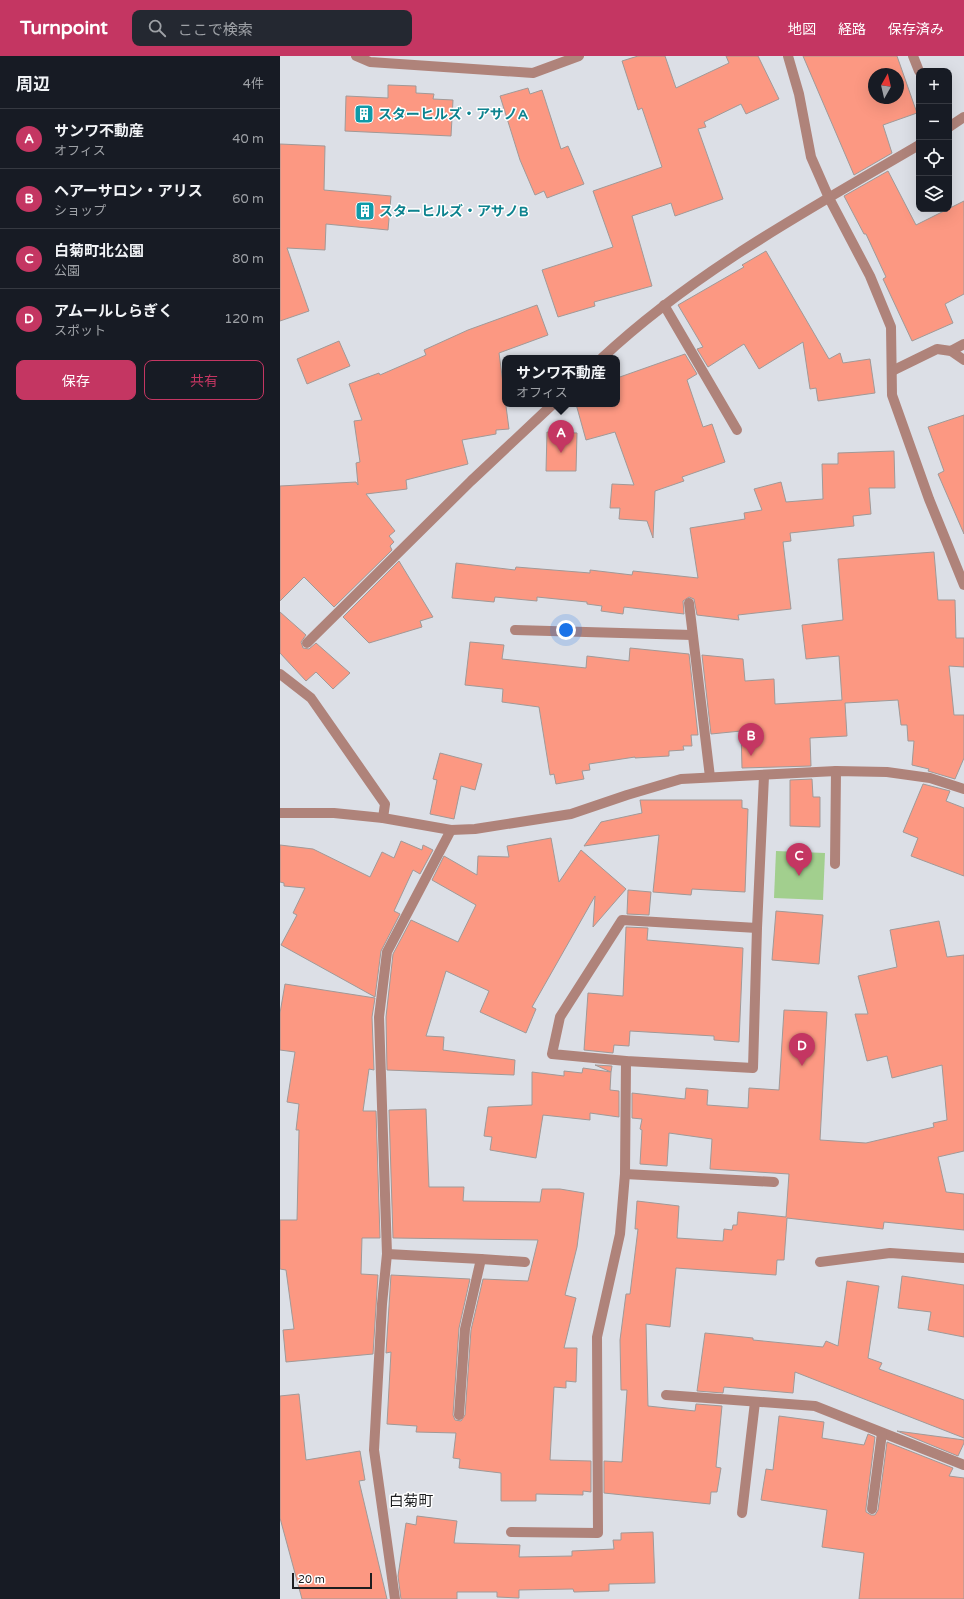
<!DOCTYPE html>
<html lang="ja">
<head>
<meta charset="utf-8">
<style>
  :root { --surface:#171b24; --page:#242831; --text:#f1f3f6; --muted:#9ea1a6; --line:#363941; --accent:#c43662 }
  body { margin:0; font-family:"Varela Round","Noto Sans JP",sans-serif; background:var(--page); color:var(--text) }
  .controls { position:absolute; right:12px; top:12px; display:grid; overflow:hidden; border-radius:8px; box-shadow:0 4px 16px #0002 }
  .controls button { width:36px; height:36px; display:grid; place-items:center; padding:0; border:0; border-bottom:1px solid var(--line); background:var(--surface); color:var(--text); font:20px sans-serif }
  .compass { position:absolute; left:588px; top:12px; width:36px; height:36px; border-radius:50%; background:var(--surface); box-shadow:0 4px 16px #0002; rotate:8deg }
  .scale { position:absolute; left:12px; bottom:10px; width:80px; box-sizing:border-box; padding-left:4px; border:2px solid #1c1e20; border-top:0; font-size:11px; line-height:14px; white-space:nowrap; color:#1c1e20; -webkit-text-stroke:3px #fff; paint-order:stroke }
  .you { position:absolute; left:286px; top:574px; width:14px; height:14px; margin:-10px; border:3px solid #fff; border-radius:50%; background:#1a73e8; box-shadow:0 0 0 6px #1a73e833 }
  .badge { display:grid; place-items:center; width:26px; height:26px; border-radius:50%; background:var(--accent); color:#fff; font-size:13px; font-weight:700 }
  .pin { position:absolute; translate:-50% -33px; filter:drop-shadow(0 1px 2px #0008) }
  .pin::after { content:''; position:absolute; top:21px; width:14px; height:12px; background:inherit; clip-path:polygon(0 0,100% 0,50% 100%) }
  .popup { position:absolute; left:222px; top:299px; width:118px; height:52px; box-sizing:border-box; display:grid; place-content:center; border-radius:8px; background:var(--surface); filter:drop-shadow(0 1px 3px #0005); font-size:13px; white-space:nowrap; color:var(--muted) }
  .popup b { font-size:15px; color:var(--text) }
  .popup::after { content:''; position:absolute; left:50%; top:100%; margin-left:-8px; border:8px solid transparent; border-top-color:var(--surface) }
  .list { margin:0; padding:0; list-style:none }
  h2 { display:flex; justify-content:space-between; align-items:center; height:52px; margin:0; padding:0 16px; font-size:17px }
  h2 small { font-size:13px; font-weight:400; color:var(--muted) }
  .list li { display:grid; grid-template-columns:26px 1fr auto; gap:12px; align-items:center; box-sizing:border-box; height:60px; padding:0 16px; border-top:1px solid var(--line) }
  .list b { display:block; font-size:15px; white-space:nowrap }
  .list p { margin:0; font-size:13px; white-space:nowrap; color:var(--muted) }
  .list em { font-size:13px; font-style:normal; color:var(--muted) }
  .actions { display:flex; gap:8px; padding:12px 16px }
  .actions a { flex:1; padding:9px 0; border:1px solid var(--accent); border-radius:8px; text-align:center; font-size:14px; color:var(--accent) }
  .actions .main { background:var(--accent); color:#fff }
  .icon { flex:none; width:22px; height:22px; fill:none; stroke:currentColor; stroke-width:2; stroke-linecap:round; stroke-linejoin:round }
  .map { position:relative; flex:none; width:684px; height:1543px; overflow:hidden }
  header { display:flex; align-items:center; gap:24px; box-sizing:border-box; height:56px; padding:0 20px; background:var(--accent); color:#fff }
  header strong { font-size:19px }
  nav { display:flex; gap:22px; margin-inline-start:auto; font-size:14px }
  .search { width:280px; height:36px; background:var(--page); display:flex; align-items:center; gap:10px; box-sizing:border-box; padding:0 14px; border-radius:8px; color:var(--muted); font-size:15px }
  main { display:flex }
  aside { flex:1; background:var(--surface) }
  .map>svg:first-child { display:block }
  .green { fill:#a2cf8e }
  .building { fill:#fc9882; stroke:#a19997; fill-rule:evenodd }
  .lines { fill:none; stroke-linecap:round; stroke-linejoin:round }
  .minor { stroke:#af837a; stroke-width:10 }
  .labels { text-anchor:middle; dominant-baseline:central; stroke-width:3; stroke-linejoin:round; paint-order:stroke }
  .culture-label { font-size:14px; font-weight:bold; fill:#0d838f; stroke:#fff; text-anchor:start }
  .neighbourhood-label { font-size:15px; fill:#1c1e20; stroke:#fff }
</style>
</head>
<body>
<header>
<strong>Turnpoint</strong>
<div class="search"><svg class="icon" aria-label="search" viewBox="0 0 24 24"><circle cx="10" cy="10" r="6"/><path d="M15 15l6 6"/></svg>ここで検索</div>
<nav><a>地図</a><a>経路</a><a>保存済み</a></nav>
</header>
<main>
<aside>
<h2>周辺<small>4件</small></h2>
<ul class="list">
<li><span class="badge">A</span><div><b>サンワ不動産</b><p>オフィス</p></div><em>40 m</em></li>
<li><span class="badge">B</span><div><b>ヘアーサロン・アリス</b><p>ショップ</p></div><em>60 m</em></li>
<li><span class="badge">C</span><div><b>白菊町北公園</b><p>公園</p></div><em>80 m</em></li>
<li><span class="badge">D</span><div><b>アムールしらぎく</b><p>スポット</p></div><em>120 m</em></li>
</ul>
<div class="actions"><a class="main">保存</a><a>共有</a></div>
</aside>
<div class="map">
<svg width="684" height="1543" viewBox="0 0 684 1543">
  <rect width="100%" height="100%" fill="#dcdfe6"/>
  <path class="green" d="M 496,795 L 545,797 L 543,844 L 494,842 Z"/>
  <g class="building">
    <path d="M 358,0 L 385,0 L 396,32 L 449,7 L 446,0 L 478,0 L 499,43 L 466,58 L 461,48 L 424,66 L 426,71 L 418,73 L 443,143 L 395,160 L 391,147 L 352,160 L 372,230 L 314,246 L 315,250 L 278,261 L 262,214 L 333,191 L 313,135 L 382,111 L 362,52 L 358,54 L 342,5 Z"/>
    <path d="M 523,0 L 617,0 L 637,57 L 603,69 L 612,97 L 574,119 ZM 594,18 L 618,18 L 618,42 L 594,42 Z"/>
    <path d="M 108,29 L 136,30 L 136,37 L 154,38 L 153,43 L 173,44 L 171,80 L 65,75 L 66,40 L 108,42 Z"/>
    <path d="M 248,32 L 250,38 L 262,34 L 281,93 L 288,90 L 304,128 L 267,142 L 264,135 L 255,139 L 240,104 L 220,40 Z"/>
    <path d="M 0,88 L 45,90 L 44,134 L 111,140 L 108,174 L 46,168 L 45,194 L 7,192 L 29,255 L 0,265 Z"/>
    <path d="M 608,115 L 636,169 L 684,145 L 684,238 L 665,248 L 673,267 L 632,285 L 603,223 L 606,221 L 586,178 L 584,178 L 564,140 Z"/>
    <path d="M 486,195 L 549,303 L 560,297 L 563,307 L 590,303 L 595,337 L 538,345 L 536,332 L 530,333 L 523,286 L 479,313 L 464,288 L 428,311 L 417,293 L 423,291 L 398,249 L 464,211 L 462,209 Z"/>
    <path d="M 257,249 L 268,279 L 219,297 L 229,373 L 216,374 L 216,378 L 182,384 L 188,408 L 126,424 L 127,433 L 86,438 L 115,475 L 109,480 L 114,486 L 110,490 L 112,494 L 54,551 L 24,521 L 0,545 L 0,430 L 76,426 L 78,429 L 76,407 L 80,406 L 74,365 L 82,364 L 69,328 L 99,317 L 100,319 L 146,299 L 144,294 L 188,274 Z"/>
    <path d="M 59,285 L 70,310 L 27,328 L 17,303 Z"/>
    <path d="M 405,298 L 417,318 L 407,324 L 423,371 L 432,368 L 445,406 L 402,421 L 404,425 L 375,435 L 373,482 L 367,465 L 339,463 L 340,452 L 330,452 L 332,428 L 354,429 L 335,376 L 306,384 L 296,348 L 337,348 L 337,322 Z"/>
    <path d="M 684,359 L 684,478 L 658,418 L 664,415 L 648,371 Z"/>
    <path d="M 267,376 L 297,377 L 296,415 L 266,415 Z"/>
    <path d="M 614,395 L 615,432 L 589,432 L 591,458 L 573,460 L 574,470 L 510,477 L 511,485 L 503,486 L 511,553 L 458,559 L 459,564 L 417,559 L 414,543 L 409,541 L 403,545 L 404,558 L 344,551 L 343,558 L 321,555 L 322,550 L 307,548 L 307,546 L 257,541 L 257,545 L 215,541 L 214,546 L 172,542 L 176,507 L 235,514 L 236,511 L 310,517 L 310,514 L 352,519 L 353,515 L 418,522 L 410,472 L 465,463 L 464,457 L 482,454 L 474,433 L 501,426 L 506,446 L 543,443 L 542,408 L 558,408 L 558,397 Z"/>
    <path d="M 654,496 L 658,544 L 675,544 L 676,582 L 684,582 L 684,611 L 669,610 L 674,659 L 684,659 L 684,702 L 675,723 L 648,715 L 649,713 L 632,709 L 634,685 L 628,685 L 627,669 L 621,669 L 618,644 L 565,647 L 567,680 L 530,682 L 531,710 L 462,712 L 461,675 L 431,678 L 422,599 L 463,603 L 465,625 L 494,623 L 495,648 L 562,644 L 559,600 L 526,603 L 522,569 L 563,564 L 558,503 Z"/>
    <path d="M 119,505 L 153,561 L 140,565 L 142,571 L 89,587 L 63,561 Z"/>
    <path d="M 0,556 L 26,579 L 21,586 L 23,592 L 29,593 L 36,587 L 70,617 L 53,633 L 36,616 L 26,625 L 0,597 Z"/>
    <path d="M 190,586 L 224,589 L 222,603 L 306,612 L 307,600 L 349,605 L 350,592 L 409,598 L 418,679 L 411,679 L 412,690 L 403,690 L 404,694 L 389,695 L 389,700 L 355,702 L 355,701 L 309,708 L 310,714 L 302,715 L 304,723 L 276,728 L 274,718 L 270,719 L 259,651 L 222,646 L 223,633 L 185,629 Z"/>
    <path d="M 160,697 L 202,708 L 195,734 L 181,730 L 174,763 L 150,758 L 157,724 L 153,723 Z"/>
    <path d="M 532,723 L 533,741 L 540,741 L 540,771 L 510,770 L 510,724 Z"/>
    <path d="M 643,728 L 670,735 L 666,745 L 684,752 L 684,820 L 631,800 L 638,782 L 623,776 Z"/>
    <path d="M 360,744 L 462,744 L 462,752 L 468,753 L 465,836 L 412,833 L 411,839 L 373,836 L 379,779 L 304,790 L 321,766 L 362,757 Z"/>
    <path d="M 271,782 L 279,826 L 301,794 L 346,833 L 313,871 L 315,840 L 252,951 L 256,953 L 246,977 L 200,956 L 209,935 L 166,915 L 146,980 L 164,981 L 163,994 L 235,1004 L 234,1019 L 107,1014 L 106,961 L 113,898 L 131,864 L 178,886 L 196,849 L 152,824 L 164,800 L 197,819 L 198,800 L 229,801 L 227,790 Z"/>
    <path d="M 121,785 L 142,794 L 143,789 L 153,794 L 140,818 L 133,814 L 114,855 L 120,858 L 101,895 L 95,941 L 1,889 L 17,859 L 13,857 L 25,832 L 4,830 L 4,827 L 0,826 L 0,789 L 33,793 L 90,821 L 102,796 L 114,802 Z"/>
    <path d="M 348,834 L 371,836 L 369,859 L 347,858 Z"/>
    <path d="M 496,855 L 543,859 L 539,908 L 492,904 Z"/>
    <path d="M 659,865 L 667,901 L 684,899 L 684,1095 L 658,1101 L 666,1136 L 684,1138 L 684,1174 L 604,1166 L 603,1173 L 507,1162 L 504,1204 L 497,1204 L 496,1219 L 396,1212 L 390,1271 L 366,1268 L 368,1350 L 415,1355 L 416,1348 L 442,1350 L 436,1411 L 441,1412 L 437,1436 L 431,1436 L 430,1448 L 324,1437 L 324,1405 L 342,1406 L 347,1334 L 341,1334 L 340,1284 L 346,1238 L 350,1238 L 358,1173 L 355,1173 L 357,1145 L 399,1150 L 397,1182 L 443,1185 L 444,1173 L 452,1174 L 453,1169 L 457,1169 L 458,1156 L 506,1161 L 509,1118 L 430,1113 L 432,1083 L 389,1077 L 387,1110 L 360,1108 L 362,1074 L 360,1073 L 362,1063 L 352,1062 L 352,1037 L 405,1043 L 406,1032 L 428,1034 L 427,1049 L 468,1052 L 469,1032 L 499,1034 L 504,954 L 547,956 L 540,1084 L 586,1087 L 654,1071 L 653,1067 L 667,1064 L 662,1009 L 612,1022 L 607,1000 L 587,1005 L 575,958 L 588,958 L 578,920 L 617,911 L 610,874 Z"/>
    <path d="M 346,871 L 368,872 L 367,884 L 463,892 L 459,986 L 434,984 L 434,980 L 350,975 L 349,990 L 334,989 L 333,997 L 304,994 L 308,937 L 343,940 Z"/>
    <path d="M 5,928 L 95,942 L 92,961 L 94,1014 L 89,1013 L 83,1055 L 96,1055 L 100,1182 L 82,1182 L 81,1218 L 98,1219 L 93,1298 L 6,1306 L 3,1274 L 14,1273 L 6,1214 L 0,1213 L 0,1164 L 17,1164 L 19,1074 L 16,1074 L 19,1048 L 7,1046 L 15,996 L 0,994 L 0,957 Z"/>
    <path d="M 315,1009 L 332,1010 L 331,1016 Z"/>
    <path d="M 303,1012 L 331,1016 L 330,1034 L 339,1035 L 339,1061 L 310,1057 L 310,1064 L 263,1059 L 256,1102 L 210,1094 L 212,1081 L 204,1080 L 208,1051 L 252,1049 L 252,1016 L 284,1020 L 284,1015 L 302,1017 Z"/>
    <path d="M 146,1053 L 149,1131 L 184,1131 L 183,1145 L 260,1146 L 262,1133 L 280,1133 L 304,1137 L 297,1191 L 285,1239 L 296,1242 L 284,1292 L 297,1292 L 296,1326 L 286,1325 L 286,1332 L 274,1331 L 270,1404 L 311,1405 L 311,1436 L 303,1435 L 303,1439 L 256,1438 L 256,1445 L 221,1445 L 221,1417 L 179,1412 L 180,1403 L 173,1402 L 176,1377 L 136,1376 L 137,1370 L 107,1368 L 111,1296 L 106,1297 L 111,1219 L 190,1223 L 179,1272 L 173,1359 L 175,1364 L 181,1365 L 185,1359 L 191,1274 L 203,1223 L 248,1225 L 258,1184 L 113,1182 L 109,1054 Z"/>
    <path d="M 622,1220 L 684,1229 L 684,1281 L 648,1274 L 651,1256 L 618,1252 Z"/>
    <path d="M 567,1225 L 599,1230 L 588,1302 L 602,1307 L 599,1313 L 684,1344 L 684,1382 L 515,1316 L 513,1337 L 444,1331 L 443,1337 L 417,1335 L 425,1277 L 473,1282 L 473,1284 L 543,1291 L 546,1285 L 558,1290 Z"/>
    <path d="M 19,1338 L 26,1404 L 80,1395 L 85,1424 L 79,1425 L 107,1543 L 22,1543 L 0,1462 L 0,1340 Z"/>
    <path d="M 499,1360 L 544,1366 L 542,1382 L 584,1389 L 588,1378 L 595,1381 L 586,1452 L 586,1456 L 591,1459 L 595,1459 L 598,1454 L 607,1386 L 673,1412 L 669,1420 L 684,1422 L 684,1543 L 579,1543 L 584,1497 L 542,1491 L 547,1454 L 481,1444 L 486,1413 L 493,1414 Z"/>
    <path d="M 617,1375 L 684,1384 L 684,1387 L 678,1400 Z"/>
    <path d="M 137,1460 L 177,1465 L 174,1487 L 240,1489 L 239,1501 L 292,1500 L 292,1495 L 334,1493 L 333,1484 L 341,1484 L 341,1477 L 373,1476 L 375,1527 L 329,1528 L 329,1535 L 294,1536 L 293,1533 L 239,1534 L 239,1542 L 217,1541 L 217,1536 L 177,1536 L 177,1543 L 121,1543 L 118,1520 L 126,1467 L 136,1469 Z"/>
  </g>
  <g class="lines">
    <g class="minor">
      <path d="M 76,0 L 90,6 L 253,17 L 299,0"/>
      <path d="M 508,0 L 519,38 L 531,101 L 549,142 L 590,220 L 611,271 L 612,339 L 649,443 L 684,529"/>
      <path d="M 633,0 L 639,15"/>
      <path d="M 669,71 L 684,61"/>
      <path d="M 384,249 L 457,374"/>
      <path d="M 671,295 L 684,288"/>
      <path d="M 322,302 C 415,215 530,153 639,89"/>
      <path d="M 612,315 L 657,293 L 671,295 L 684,304"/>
      <path d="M 409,547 L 430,721"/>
      <path d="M 235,574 L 412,579"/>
      <path d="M 27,587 L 191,425 L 273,348"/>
      <path d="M 0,618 L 31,642 L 105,748 L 103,762"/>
      <path d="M 0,757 L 54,757 L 103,762 L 171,774 L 195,773 L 291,758 L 347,739 L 401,723 L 556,715 L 607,716 L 650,722 L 684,733"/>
      <path d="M 555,808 L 556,715"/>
      <path d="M 477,872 L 342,864 L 280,961 L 272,998 L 346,1005 L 473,1012 L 477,872 L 484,720"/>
      <path d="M 345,1118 L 494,1126"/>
      <path d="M 107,1198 L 201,1203 L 185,1273 L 179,1359"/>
      <path d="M 201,1203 L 245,1206"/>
      <path d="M 540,1206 L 610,1197 L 684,1202"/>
      <path d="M 386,1339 L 535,1350 L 684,1409"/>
      <path d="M 592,1453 L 602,1377"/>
      <path d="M 462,1457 L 475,1346"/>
      <path d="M 231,1476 L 318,1477 L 317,1281 L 340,1178 L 345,1118 L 346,1005"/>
      <path d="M 115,1543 L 94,1394 L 102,1248 L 107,1198 L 99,961 L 107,896 L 171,774"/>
    </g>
  </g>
  <defs>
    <g id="building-square" transform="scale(1)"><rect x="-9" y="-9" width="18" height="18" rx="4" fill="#0f9aa8" stroke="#fff"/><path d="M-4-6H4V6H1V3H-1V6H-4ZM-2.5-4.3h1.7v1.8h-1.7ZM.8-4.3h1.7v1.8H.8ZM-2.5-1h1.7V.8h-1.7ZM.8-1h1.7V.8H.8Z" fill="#fff"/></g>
  </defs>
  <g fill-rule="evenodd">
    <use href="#building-square" x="84" y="58"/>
    <use href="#building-square" x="85" y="155"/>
  </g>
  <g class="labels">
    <g class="culture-label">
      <text x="98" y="58">スターヒルズ・アサノA</text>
      <text x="99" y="155">スターヒルズ・アサノB</text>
    </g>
    <g class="neighbourhood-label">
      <text x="131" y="1445">白菊町</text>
    </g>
  </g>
</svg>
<div class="controls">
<button>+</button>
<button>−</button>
<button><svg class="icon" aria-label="locate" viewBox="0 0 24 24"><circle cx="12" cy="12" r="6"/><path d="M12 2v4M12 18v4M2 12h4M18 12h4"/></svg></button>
<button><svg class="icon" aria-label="layers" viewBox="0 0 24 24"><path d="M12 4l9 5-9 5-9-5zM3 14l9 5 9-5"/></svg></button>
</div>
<svg class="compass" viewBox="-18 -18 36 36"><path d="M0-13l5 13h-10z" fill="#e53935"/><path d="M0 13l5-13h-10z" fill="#9ea1a6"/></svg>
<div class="scale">20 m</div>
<div class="you"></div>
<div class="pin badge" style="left:281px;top:397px">A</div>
<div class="popup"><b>サンワ不動産</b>オフィス</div>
<div class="pin badge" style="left:471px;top:700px">B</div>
<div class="pin badge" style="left:519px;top:820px">C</div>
<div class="pin badge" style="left:522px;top:1010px">D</div>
</div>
</main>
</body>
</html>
